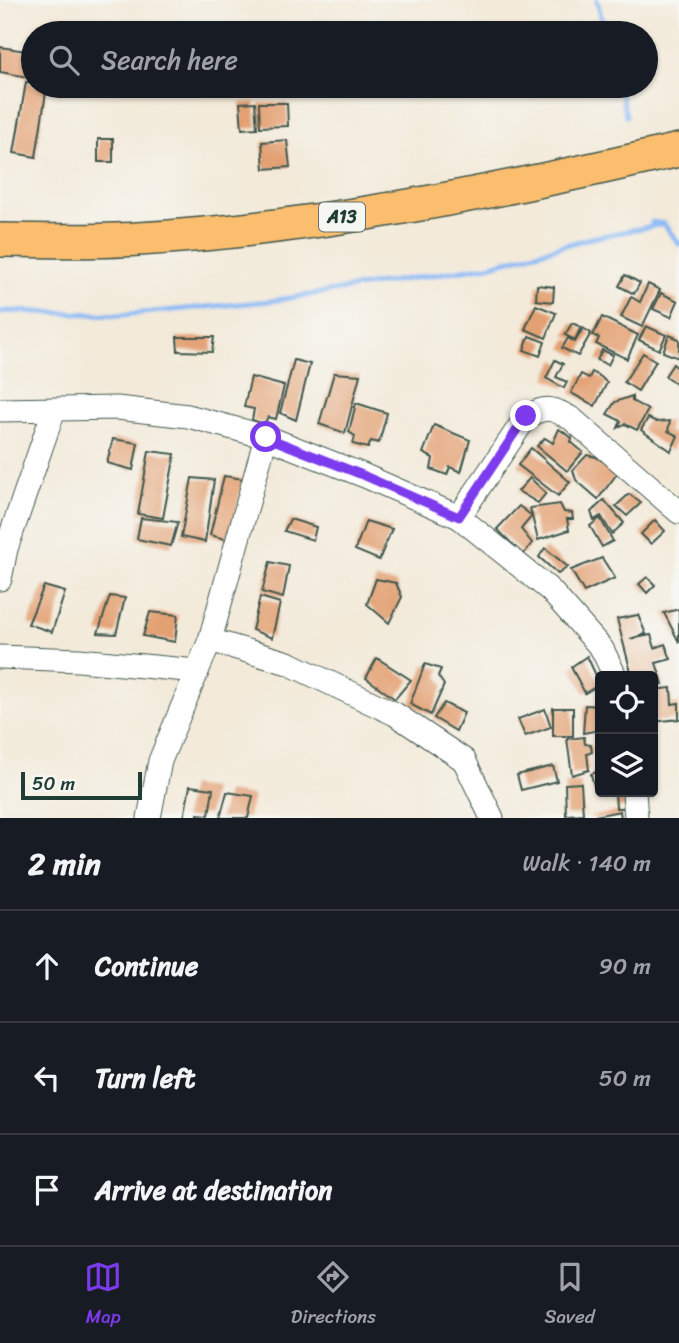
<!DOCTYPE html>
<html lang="en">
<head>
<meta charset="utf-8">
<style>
  :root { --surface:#171b24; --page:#242831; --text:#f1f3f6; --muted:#9ea1a6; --line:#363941; --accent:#7c3aed }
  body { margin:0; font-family:Sriracha,sans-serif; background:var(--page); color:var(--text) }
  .controls { position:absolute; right:21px; bottom:21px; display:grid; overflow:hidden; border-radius:7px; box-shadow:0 2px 5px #0004 }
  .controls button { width:63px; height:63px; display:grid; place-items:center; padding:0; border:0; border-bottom:2px solid var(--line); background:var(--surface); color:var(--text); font:35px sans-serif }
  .scale { position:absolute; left:21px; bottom:18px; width:121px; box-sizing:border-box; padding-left:7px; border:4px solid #1f3d34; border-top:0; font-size:19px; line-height:24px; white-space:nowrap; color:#1f3d34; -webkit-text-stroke:5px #f6f6f2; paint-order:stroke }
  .stop { position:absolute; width:21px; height:21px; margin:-16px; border:5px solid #7c3aed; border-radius:50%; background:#fff }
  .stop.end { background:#7c3aed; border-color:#fff; box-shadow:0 2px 7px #0008 }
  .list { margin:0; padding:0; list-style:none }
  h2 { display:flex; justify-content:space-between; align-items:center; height:91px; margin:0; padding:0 28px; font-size:30px }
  h2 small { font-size:23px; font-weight:400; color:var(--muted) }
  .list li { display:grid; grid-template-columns:46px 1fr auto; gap:21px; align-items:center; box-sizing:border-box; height:112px; padding:0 28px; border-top:2px solid var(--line) }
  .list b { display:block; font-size:26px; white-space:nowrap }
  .list em { font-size:23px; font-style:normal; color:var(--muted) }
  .icon { flex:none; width:38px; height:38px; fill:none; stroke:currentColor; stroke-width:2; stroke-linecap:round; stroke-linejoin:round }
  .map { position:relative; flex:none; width:679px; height:818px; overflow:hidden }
  .search { position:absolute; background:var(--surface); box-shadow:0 2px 5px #0004; left:21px; right:21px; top:21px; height:77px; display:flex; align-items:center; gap:18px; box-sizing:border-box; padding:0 24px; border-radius:38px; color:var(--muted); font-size:26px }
  .sheet { height:427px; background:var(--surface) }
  nav { display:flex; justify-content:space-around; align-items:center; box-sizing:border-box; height:98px; border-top:2px solid var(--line); background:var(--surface); font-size:19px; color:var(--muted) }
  nav a { display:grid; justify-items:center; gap:4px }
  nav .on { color:var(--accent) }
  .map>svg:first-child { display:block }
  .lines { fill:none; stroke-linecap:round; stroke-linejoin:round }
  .stream { stroke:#89b9f5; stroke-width:5 }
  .building { fill:#e3a072 }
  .minor-casing { stroke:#3f574d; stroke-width:25 }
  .highway-casing { stroke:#3f574d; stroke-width:36 }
  .minor { stroke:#fff; stroke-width:23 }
  .highway { stroke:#fbbe6e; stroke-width:33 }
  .route { stroke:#7c3aed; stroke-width:9 }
  .labels { text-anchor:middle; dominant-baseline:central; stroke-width:6; stroke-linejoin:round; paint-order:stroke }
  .shield { fill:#f6f6f2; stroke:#60746d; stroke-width:2 }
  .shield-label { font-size:18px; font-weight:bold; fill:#1f3d34 }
</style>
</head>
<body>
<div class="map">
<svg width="679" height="818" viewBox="0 0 679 818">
  <rect width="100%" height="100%" fill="#f6f6f2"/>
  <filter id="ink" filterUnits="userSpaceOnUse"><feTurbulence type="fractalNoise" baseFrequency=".0143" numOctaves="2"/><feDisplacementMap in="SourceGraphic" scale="14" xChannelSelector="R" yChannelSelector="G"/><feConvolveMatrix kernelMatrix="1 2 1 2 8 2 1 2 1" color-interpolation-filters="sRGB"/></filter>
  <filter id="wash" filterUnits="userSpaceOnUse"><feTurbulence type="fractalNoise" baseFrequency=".00686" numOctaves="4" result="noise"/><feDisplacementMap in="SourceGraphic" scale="28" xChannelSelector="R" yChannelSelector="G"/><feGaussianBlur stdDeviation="1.57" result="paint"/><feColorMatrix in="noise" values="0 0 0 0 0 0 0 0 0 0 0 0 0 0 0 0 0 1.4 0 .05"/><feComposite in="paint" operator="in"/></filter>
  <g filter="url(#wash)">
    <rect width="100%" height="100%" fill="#f3ead9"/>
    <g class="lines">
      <g class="stream">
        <path d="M 597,0 L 605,33"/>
        <path d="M 619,86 L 626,116"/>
        <path d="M 652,222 L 664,224 L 679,244"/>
        <path d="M 0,312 L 11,311 L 120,315 L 271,301 L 488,266 L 591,238 L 664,224"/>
      </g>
    </g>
    <g id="blocks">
      <g class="building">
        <path d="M 0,47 L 33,52 L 33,78 L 0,72 Z"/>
        <path d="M 26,82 L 33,83 L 33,86 L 47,86 L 36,157 L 14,153 Z"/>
        <path d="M 255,102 L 257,128 L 242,129 L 240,103 Z"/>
        <path d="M 259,103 L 287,103 L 288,126 L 260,127 Z"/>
        <rect x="98" y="139" width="15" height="23"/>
        <path d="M 287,140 L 290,167 L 264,169 L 262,142 Z"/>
        <path d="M 625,275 L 640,283 L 634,294 L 619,286 Z"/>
        <path d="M 648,284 L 660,290 L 642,327 L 621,317 L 631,297 L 640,302 Z"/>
        <path d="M 537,285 L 554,287 L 553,302 L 536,300 Z"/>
        <path d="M 661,293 L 678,301 L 671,317 L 653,309 Z"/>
        <path d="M 536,305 L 556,313 L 546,338 L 525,329 Z"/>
        <path d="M 602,317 L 638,335 L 627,359 L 596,344 L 599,338 L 593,335 Z"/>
        <path d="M 572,323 L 581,327 L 575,340 L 565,335 Z"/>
        <path d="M 646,326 L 666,335 L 659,350 L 639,340 Z"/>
        <path d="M 583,328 L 591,333 L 578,356 L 562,348 L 568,338 L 575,342 Z"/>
        <path d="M 669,335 L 679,339 L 679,358 L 663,352 Z"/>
        <path d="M 529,336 L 545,342 L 540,356 L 524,350 Z"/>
        <path d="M 177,337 L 214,337 L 212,352 L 178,351 Z"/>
        <path d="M 602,350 L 613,355 L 608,365 L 597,360 Z"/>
        <path d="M 643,353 L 656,361 L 638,391 L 624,382 Z"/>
        <path d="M 294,360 L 310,364 L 296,420 L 280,413 Z"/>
        <path d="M 555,360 L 563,364 L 556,377 L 567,382 L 564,388 L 546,378 Z"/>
        <path d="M 673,364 L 679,369 L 679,386 L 665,376 Z"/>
        <path d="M 592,372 L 601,377 L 607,383 L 595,406 L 571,393 L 581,374 L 589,378 Z"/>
        <path d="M 334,373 L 360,375 L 345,433 L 319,424 Z"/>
        <path d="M 251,377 L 284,386 L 276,419 L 268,417 L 264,424 L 252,420 L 254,409 L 244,407 Z"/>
        <path d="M 632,396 L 632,401 L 648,410 L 637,430 L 625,424 L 618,428 L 621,421 L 607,414 L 615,402 Z"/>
        <path d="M 356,403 L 387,413 L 379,443 L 371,441 L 368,448 L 353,444 L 355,436 L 349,432 Z"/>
        <path d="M 648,418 L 657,422 L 670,421 L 668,431 L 678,436 L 671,451 L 641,430 Z"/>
        <path d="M 434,425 L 470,440 L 461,472 L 450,467 L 447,475 L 431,469 L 433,458 L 423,453 Z"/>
        <path d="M 559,429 L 572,438 L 571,442 L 583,452 L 567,471 L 537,446 L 545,438 L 553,443 Z"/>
        <path d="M 113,439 L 138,443 L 133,470 L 107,463 Z"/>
        <path d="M 531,448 L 570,482 L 558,496 L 518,465 Z"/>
        <path d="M 149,451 L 175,454 L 163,518 L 138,514 Z"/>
        <path d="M 587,455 L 596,457 L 619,471 L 598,499 L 576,480 L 573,470 Z"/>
        <path d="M 224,476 L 244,479 L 229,540 L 210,535 Z"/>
        <path d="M 192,478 L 214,480 L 205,542 L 181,537 Z"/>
        <path d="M 530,478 L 546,493 L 538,503 L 518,491 Z"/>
        <path d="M 629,494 L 641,503 L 627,516 L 616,506 Z"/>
        <path d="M 604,500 L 624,523 L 612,534 L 601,516 L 594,520 L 591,512 Z"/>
        <path d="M 560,504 L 564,512 L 572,513 L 573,519 L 567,519 L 569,530 L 538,540 L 530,508 Z"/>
        <path d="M 519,506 L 532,516 L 521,529 L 532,543 L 523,555 L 497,529 Z"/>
        <path d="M 141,518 L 178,522 L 171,546 L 137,539 Z"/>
        <path d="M 600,518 L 613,541 L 602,547 L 590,526 Z"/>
        <path d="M 290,519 L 316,527 L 313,540 L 284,531 Z"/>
        <path d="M 655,520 L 665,531 L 651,544 L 641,534 Z"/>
        <path d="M 366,521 L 392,529 L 379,560 L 355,550 Z"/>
        <path d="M 545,548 L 568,567 L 558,574 L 539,557 Z"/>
        <path d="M 602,558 L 615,578 L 584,592 L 571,570 Z"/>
        <path d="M 270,562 L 289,566 L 283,598 L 262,592 Z"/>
        <path d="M 647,577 L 655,585 L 647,593 L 639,584 Z"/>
        <path d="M 376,579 L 396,583 L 402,597 L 389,623 L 367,604 Z"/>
        <path d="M 44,586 L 65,592 L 52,632 L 28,624 Z"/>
        <path d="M 110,596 L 125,598 L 116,634 L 98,633 Z"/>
        <path d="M 260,597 L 280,603 L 272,638 L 252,630 Z"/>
        <path d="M 679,609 L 679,642 L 664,613 Z"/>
        <path d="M 150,612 L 178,615 L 175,642 L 143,636 Z"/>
        <path d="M 638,615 L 646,634 L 630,639 L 651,635 L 655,648 L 665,644 L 671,659 L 656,663 L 663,684 L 653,686 L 653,676 L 632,676 L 617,619 Z"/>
        <path d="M 587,656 L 600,684 L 585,693 L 571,667 Z"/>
        <path d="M 377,658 L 411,680 L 395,699 L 366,678 Z"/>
        <path d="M 425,664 L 441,669 L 438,676 L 444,685 L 431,715 L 410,704 Z"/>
        <path d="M 671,688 L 672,704 L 679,703 L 679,719 L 653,722 L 653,690 Z"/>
        <path d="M 444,703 L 464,713 L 456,731 L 434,718 Z"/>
        <path d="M 585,705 L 600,706 L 600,730 L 583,733 Z"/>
        <rect x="553" y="708" width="20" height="28"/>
        <path d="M 545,709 L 551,727 L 525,736 L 518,719 Z"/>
        <path d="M 584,737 L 585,744 L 591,745 L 592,752 L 587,754 L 589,770 L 572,775 L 567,739 Z"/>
        <path d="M 553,766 L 557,781 L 521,790 L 517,775 Z"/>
        <path d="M 600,771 L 600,789 L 595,790 L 591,774 Z"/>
        <path d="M 581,783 L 583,814 L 566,815 L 565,784 Z"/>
        <path d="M 190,786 L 213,789 L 209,815 L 198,814 L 198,818 L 184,818 Z"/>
        <path d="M 227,792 L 253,796 L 248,818 L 220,818 Z"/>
        <path d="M 615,792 L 628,792 L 628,808 L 616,808 Z"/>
        <path d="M 620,811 L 621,818 L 591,818 L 590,817 Z"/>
      </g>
    </g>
  </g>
  <g filter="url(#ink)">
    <use href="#blocks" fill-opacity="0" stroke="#3f574d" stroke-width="2"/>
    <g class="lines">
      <g class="minor-casing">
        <g id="minor">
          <path d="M 0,410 L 117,408 L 188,416 L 266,437 L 210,640 L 160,761 L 149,818"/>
          <path d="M 266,437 L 365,476 L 459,517 L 550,590 L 602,649 L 615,676"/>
          <path d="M 459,517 L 526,417 C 547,405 552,408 572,419 L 679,512"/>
          <path d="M 0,579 L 6,549 L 54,410"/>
          <path d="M 210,640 L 288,663 L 395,714 L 464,760 L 492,818"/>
          <path d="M 0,657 L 79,660 L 197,671"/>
          <path d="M 634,792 L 636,818"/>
        </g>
      </g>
      <g class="highway-casing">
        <path id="highway" d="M 0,240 C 46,241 93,242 138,239 C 322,228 500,191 679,150"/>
      </g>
      <use href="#minor" class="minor"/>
      <use href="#highway" class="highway"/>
    </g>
  </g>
  <g class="lines" filter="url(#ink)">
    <path class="route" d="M 266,437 L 365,476 L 459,517 L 526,416"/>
  </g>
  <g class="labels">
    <rect class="shield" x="319" y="202.5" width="46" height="29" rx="5"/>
    <g class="shield-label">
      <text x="342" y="217">A13</text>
    </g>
  </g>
</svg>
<div class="controls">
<button><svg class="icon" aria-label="locate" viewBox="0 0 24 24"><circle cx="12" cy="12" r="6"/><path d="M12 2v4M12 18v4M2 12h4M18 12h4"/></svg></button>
<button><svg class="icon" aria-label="layers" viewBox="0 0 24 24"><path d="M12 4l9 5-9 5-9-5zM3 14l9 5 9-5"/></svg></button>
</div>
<div class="scale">50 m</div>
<div class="stop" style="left:266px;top:437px"></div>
<div class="stop end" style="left:526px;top:416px"></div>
<div class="search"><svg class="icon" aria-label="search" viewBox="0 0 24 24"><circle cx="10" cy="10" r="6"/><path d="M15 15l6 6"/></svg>Search here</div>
</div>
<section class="sheet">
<h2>2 min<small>Walk · 140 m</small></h2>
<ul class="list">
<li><svg class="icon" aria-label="ahead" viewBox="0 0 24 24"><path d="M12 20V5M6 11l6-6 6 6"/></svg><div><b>Continue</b></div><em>90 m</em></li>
<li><svg class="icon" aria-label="left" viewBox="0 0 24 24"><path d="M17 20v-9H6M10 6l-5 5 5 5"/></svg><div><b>Turn left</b></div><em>50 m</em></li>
<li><svg class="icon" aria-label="arrive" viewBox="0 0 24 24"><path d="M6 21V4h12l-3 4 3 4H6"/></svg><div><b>Arrive at destination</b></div></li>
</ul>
</section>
<nav>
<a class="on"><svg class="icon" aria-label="map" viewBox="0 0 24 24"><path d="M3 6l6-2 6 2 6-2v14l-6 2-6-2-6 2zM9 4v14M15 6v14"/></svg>Map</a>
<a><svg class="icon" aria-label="directions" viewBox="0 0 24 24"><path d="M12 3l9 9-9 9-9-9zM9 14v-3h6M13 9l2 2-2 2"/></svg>Directions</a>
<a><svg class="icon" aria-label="saved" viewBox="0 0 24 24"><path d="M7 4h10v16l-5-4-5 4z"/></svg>Saved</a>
</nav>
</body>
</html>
